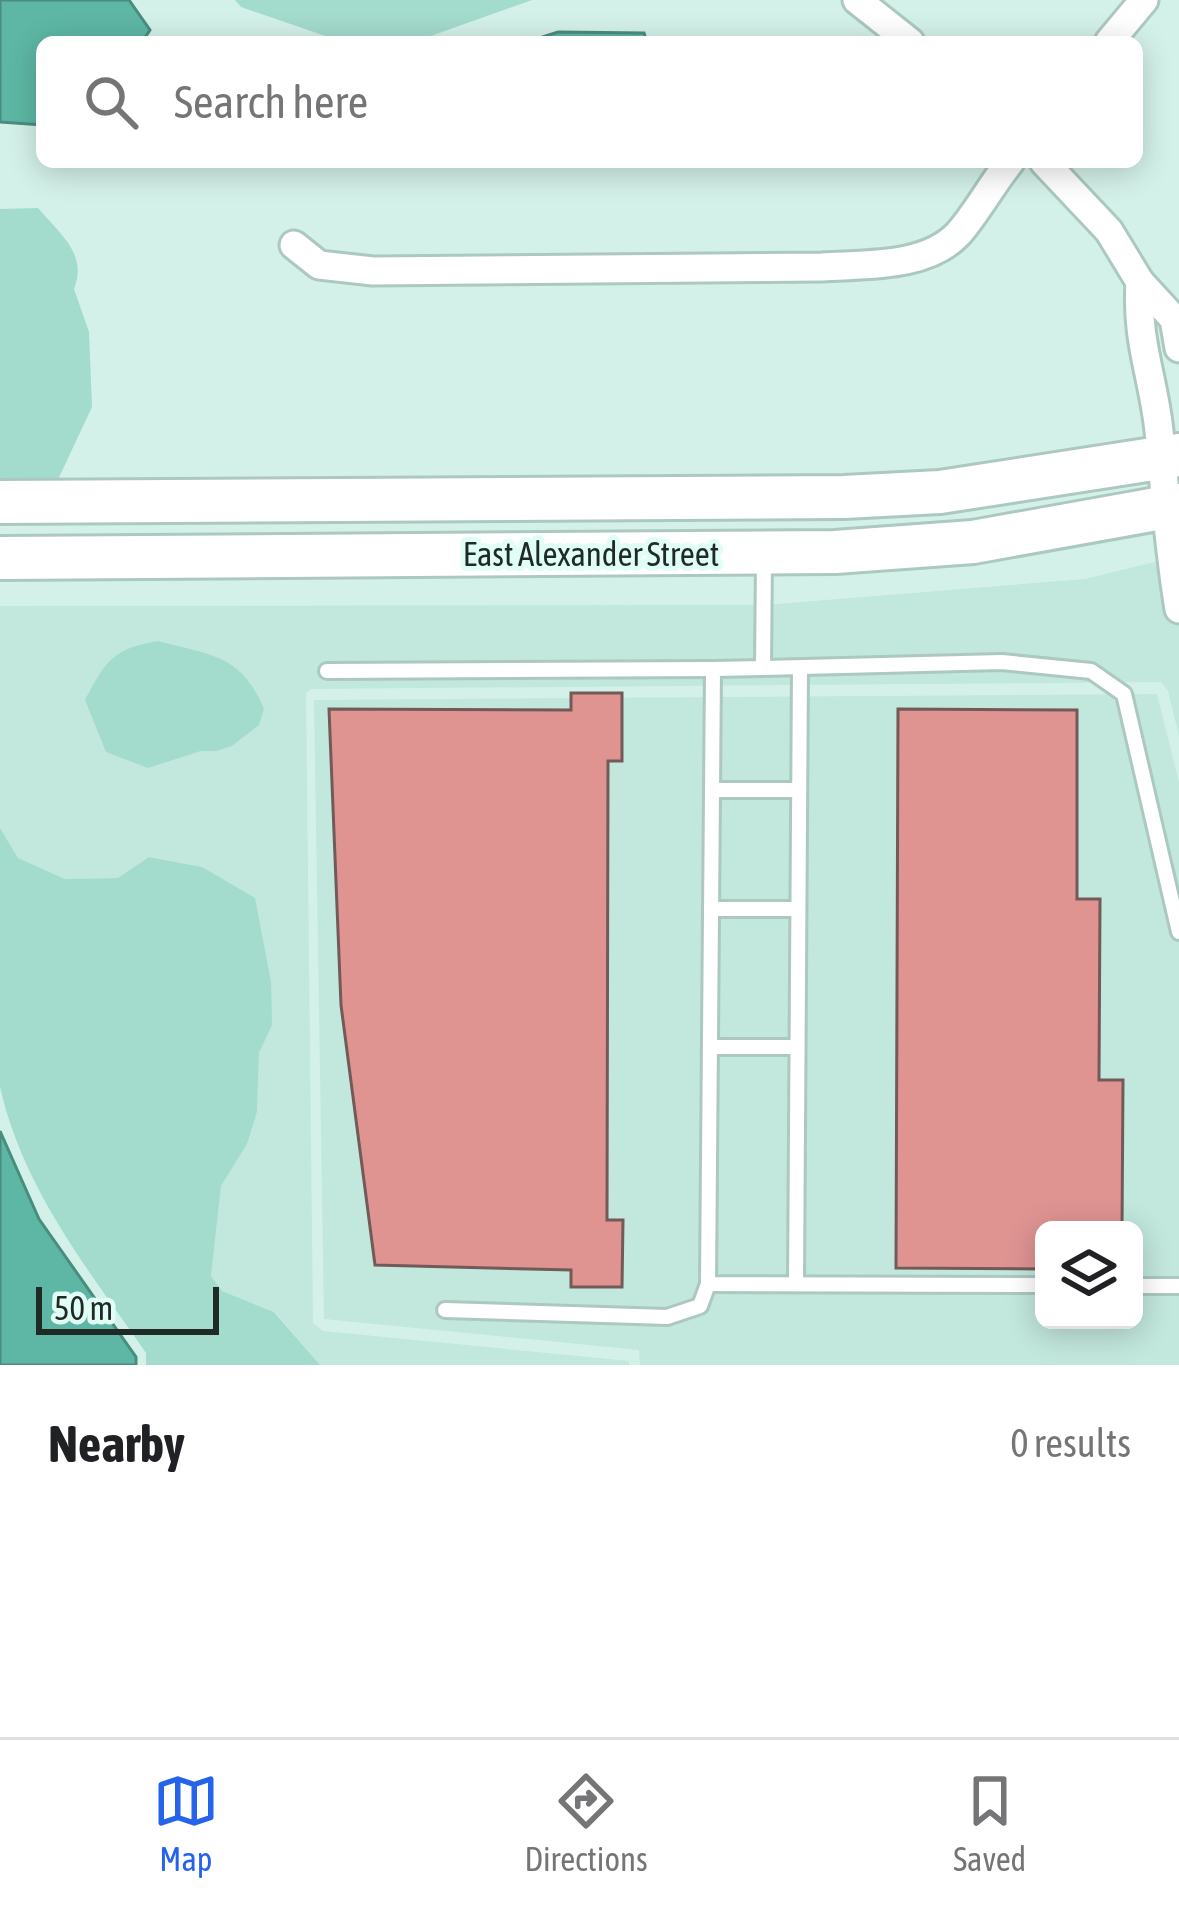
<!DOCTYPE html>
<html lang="en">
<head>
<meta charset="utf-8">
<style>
  :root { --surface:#fff; --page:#f6f6f6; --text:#202124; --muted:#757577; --line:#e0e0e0; --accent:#2563eb }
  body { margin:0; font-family:"Asap Condensed",sans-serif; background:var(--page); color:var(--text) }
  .controls { position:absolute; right:36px; bottom:36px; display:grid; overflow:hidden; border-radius:18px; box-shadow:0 6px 30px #0003 }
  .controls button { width:108px; height:108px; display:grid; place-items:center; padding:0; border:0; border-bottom:3px solid var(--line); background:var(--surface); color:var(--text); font:60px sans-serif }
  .scale { position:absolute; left:36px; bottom:30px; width:183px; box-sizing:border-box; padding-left:12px; border:6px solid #1f2a27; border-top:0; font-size:33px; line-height:42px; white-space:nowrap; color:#1f2a27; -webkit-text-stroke:9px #e1fef6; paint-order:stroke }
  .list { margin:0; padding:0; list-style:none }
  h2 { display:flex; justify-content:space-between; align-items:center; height:156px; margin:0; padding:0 48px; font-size:51px }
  h2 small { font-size:39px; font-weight:400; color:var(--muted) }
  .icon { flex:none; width:66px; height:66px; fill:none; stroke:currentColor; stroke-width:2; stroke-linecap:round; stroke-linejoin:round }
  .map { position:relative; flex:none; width:1179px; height:1365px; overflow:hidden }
  .search { position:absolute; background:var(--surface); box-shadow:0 6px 30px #0003; left:36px; right:36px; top:36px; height:132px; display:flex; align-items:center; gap:30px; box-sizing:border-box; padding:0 42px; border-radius:18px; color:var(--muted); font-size:45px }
  .sheet { height:372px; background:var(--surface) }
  nav { display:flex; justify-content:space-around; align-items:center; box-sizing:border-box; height:168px; border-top:3px solid var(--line); background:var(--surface); font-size:33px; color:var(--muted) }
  nav a { display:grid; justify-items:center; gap:6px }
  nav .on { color:var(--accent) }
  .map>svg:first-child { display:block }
  .built { fill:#c2e7dd; fill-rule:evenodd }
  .green { fill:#a3dbcd }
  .water { fill:#5db7a4; stroke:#4a8d7e; stroke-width:3 }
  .building { fill:#df9492; stroke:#725a59; stroke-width:3 }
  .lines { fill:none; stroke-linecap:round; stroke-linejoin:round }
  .lane-casing { stroke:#acc8c1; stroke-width:20 }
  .street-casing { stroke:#acc8c1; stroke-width:33 }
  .primary-casing { stroke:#acc8c1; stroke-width:48 }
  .lane { stroke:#fff; stroke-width:14 }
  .street { stroke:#fff; stroke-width:27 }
  .primary { stroke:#fff; stroke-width:42 }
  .labels { text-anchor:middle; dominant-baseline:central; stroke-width:10; stroke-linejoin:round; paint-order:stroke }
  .street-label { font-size:33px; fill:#1f2a27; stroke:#e1fef6 }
</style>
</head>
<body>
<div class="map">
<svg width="1179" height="1365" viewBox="0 0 1179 1365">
  <rect width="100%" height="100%" fill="#d4f1e9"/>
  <g class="built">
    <path d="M 1179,556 L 1179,736 L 1168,691 L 1161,682 L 311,689 L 306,693 L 313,1323 L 323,1331 L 629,1361 L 629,1365 L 320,1365 L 275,1312 L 222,1291 L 211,1276 L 221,1186 L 247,1144 L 257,1112 L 259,1053 L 272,1024 L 202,867 L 150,857 L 118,878 L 65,879 L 18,858 L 0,828 L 0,606 L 764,605 L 1085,579 ZM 264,709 L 259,724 L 232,746 L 217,751 L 201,751 L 149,767 L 106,752 Z"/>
    <path d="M 1157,694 L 1179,782 L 1179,1365 L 640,1365 L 639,1350 L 324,1319 L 314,700 ZM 1044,1230 L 1134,1230 L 1134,1320 L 1044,1320 Z"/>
  </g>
  <g class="green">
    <path d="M 235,0 L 532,0 L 414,42 L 343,42 L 241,7 Z"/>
    <path d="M 38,208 C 60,234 88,254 74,289 L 89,332 L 92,407 L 54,488 L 0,488 L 0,209 Z"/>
    <path d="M 158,641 C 210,655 241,654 264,709 L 259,725 L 232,746 L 217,751 L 201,751 L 148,768 L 106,752 L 85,700 C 106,661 112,649 158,641 Z"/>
    <path d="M 0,828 L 18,858 L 65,879 L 118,878 L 149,857 L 202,867 L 255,898 L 271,982 L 272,1025 L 259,1053 L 257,1112 L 247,1144 L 221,1186 L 211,1276 L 222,1291 L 274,1312 L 320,1365 L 146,1365 L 146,1353 C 88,1269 23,1189 0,1087 Z"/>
  </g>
  <g class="water">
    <path d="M 0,0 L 129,0 L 150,30 L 142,42 L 42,42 L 42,125 L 0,122 Z"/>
    <path d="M 558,32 L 644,33 L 647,42 L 527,42 Z"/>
    <path d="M 0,1131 L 39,1219 L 136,1357 L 136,1365 L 0,1365 Z"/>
  </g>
  <g class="building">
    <path d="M 571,693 L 622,693 L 622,761 L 608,761 L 607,1220 L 623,1220 L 622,1287 L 571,1287 L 571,1270 L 375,1265 L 341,1005 L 329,709 L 571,710 Z"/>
    <path d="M 898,709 L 1077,710 L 1077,899 L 1100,899 L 1099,1080 L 1123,1080 L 1122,1230 L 1044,1230 L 1044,1269 L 896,1268 Z"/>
  </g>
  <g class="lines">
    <g class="lane-casing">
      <g id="lane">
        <path d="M 764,557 L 763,668 L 713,669 L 708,1284 L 1044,1285"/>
        <path d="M 763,668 L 1002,662 L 1091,671 L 1124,694 L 1179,932"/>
        <path d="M 327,671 L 713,669"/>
        <path d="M 712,790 L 799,790"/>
        <path d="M 711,909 L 798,909"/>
        <path d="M 710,1047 L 797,1047"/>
        <path d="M 796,1284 L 800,668"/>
        <path d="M 1134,1286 L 1179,1286"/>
        <path d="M 445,1310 L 667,1317 L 700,1306 L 708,1284"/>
      </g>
    </g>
    <g class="street-casing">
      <g id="street">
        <path d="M 857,0 L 910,42"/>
        <path d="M 1109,42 L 1144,0"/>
        <path d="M 1044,162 L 1109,231 L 1140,282 L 1174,319 L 1179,348"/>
        <path d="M 294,245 L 319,265 L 373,271 L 822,267 C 866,264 927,268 959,233 C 978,211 992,184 1010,162"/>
        <path d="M 1140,282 C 1136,342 1153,375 1159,431 C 1165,490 1169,550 1179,609"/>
      </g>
    </g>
    <g class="primary-casing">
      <g id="primary">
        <path d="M 0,502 L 844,497 L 940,492 L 1179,455"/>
        <path d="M 0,558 L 835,552 L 973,542 L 1179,505"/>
      </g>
    </g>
    <use href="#lane" class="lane"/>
    <use href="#street" class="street"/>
    <use href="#primary" class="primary"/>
  </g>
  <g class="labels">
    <g class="street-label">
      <text x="591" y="554">East Alexander Street</text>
    </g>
  </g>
</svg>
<div class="controls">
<button><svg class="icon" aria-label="layers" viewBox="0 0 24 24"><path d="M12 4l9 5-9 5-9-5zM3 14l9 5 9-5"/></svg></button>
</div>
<div class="scale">50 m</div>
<div class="search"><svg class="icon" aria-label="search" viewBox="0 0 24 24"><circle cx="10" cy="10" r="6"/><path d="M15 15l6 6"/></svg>Search here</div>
</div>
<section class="sheet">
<h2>Nearby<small>0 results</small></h2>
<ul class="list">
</ul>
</section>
<nav>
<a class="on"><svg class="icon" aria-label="map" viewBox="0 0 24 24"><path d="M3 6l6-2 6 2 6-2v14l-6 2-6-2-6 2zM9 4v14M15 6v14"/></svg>Map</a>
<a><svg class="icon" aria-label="directions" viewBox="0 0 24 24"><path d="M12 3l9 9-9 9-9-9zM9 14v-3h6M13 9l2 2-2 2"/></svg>Directions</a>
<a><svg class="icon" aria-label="saved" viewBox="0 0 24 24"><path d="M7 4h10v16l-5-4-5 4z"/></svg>Saved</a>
</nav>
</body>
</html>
